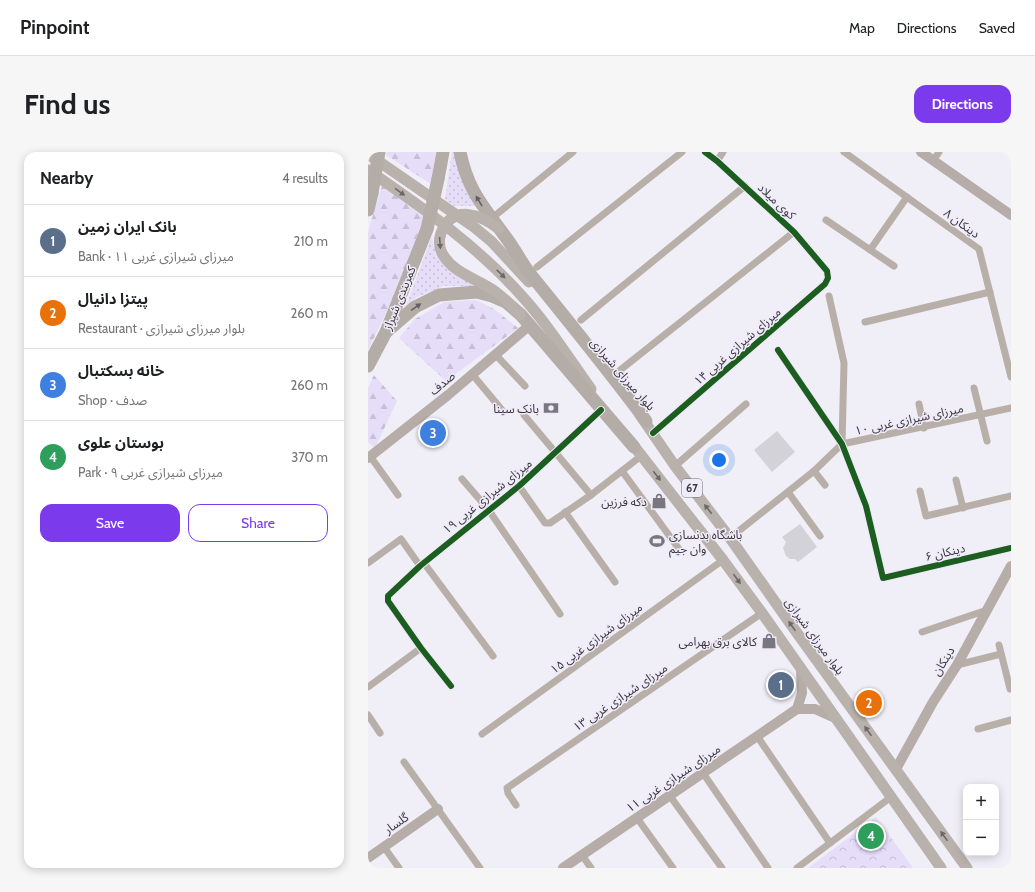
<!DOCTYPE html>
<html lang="en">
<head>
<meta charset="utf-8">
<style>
  :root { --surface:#fff; --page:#f6f6f6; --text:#202124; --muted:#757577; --line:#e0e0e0; --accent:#7c3aed }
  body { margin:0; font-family:Cabin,"Noto Sans Arabic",sans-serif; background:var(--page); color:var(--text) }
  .controls { position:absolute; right:12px; bottom:12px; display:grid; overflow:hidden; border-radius:8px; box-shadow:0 2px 10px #0003 }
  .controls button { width:36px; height:36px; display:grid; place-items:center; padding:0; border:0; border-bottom:1px solid var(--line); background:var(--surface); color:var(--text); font:20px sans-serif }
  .you { position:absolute; left:351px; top:308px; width:14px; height:14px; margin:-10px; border:3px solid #fff; border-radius:50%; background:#1a73e8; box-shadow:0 0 0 6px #1a73e833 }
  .badge { display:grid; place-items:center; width:26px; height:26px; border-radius:50%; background:var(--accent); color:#fff; font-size:13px; font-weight:700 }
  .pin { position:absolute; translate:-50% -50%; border:2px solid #fff; box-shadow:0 1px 4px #0006 }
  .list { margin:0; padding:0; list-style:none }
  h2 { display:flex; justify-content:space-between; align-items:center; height:52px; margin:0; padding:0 16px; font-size:17px }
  h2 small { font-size:13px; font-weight:400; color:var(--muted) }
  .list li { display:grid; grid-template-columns:26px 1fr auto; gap:12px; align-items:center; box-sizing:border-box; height:72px; padding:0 16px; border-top:1px solid var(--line) }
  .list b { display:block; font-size:15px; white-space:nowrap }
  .list p { margin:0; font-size:13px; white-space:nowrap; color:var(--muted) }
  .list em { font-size:13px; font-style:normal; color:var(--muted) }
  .actions { display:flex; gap:8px; padding:12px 16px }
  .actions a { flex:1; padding:9px 0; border:1px solid var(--accent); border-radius:12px; text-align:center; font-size:14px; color:var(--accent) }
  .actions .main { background:var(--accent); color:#fff }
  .map { position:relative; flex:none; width:643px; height:716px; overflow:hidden; border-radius:12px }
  header { display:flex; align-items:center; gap:24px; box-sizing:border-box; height:56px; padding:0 20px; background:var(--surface); border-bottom:1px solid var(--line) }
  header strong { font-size:19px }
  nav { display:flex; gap:22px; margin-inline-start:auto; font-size:14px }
  .intro { display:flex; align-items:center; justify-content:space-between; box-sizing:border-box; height:96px; padding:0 24px }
  h1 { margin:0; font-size:28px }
  .button { padding:10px 18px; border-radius:12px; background:var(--accent); color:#fff; font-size:14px; font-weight:700 }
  main { display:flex; gap:24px; padding:0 24px }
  aside { flex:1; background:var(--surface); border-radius:12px; box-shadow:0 2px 10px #0003 }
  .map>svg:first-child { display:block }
  .grass { fill:url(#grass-dots) }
  .forest { fill:url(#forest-firs) }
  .park { fill:url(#park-crowns) }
  .building { fill:#d3d2d8 }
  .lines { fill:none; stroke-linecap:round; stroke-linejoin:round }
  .street { stroke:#b8afa8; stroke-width:7 }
  .secondary { stroke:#b7ada8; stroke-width:10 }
  .primary { stroke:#b9b1ab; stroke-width:11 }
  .highway { stroke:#b4aca6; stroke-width:13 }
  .primary-bridge { stroke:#b9b1ab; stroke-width:11 }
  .highway-bridge { stroke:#b4aca6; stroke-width:13 }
  .cycleway-casing { stroke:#efebf9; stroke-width:8 }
  .cycleway { stroke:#1b5e20; stroke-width:6 }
  .oneway { fill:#6c6869 }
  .oneway2 { fill:#646062 }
  .labels { text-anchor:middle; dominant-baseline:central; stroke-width:3; stroke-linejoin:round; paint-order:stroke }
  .shield { fill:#efebf9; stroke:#706d75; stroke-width:1 }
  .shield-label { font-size:11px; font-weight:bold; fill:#39373d }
  .street-label { font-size:12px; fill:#39373d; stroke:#efebf9 }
  .poi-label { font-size:12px; fill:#39373d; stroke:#efebf9; text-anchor:end }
</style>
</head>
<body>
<header>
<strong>Pinpoint</strong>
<nav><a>Map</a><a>Directions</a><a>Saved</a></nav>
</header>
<div class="intro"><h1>Find us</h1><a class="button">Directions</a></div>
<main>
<aside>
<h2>Nearby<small>4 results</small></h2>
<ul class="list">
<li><span class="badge" style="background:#5c6f8a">1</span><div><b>بانک ایران زمین</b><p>Bank · میرزای شیرازی غربی ۱۱</p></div><em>210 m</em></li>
<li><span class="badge" style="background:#e8710a">2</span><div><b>پیتزا دانیال</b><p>Restaurant · بلوار میرزای شیرازی</p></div><em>260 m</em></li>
<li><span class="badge" style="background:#3f7fe0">3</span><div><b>خانه بسکتبال</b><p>Shop · صدف</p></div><em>260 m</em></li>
<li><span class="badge" style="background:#2e9e5b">4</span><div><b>بوستان علوی</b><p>Park · میرزای شیرازی غربی ۹</p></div><em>370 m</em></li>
</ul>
<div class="actions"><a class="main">Save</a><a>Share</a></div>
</aside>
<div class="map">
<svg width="643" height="716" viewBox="0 0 643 716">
  <defs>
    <pattern id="grass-dots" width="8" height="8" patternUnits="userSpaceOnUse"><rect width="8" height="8" fill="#e6def9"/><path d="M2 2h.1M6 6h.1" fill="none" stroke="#c6bfd6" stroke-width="1.8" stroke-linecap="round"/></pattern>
    <pattern id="forest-firs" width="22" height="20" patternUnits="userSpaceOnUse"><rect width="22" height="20" fill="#e6def9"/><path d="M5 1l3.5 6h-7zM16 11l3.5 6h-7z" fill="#c6bfd6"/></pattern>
    <pattern id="park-crowns" width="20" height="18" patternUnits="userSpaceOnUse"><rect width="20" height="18" fill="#e6def9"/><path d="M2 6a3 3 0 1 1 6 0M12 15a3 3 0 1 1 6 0" fill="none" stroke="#c6bfd6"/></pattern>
  </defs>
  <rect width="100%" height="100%" fill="#f0eef6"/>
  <g class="grass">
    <path d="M 84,0 L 88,0 L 95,32 L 108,54 L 86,54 L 77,47 Z"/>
    <path d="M 64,84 C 67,114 84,120 107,134 L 75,134 L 49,145 L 38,154 Z"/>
  </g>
  <g class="forest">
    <path d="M 19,0 L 68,0 L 63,32 L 18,3 Z"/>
    <path d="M 14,33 L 56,65 L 30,137 L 0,198 L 0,80 Z"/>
    <path d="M 108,148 L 126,157 L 150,176 L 78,229 L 31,186 L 47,167 L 76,150 Z"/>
    <path d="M 6,223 L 29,249 L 7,296 L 0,290 L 0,236 Z"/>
  </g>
  <path class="park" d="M 508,665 L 545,716 L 440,716 Z"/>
  <g class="building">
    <path d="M 409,279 L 427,300 L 404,320 L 386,298 Z"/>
    <path d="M 432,372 L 449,395 L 430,410 L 427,407 L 422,407 L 418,404 L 415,396 L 418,390 L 414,385 Z"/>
  </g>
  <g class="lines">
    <g class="street">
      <path d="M 476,0 L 611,97 L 643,225"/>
      <path d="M 349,9 L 355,0"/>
      <path d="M 565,9 L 571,0"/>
      <path d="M 129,62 L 205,0"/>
      <path d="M 458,68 L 526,114"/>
      <path d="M 502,98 L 539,45"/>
      <path d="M 169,115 L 314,0"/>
      <path d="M 461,144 L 476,211 L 474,292"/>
      <path d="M 213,168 L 377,34"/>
      <path d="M 497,170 L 622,140"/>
      <path d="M 410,198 L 474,292 L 498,354 L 515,426 L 643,396"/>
      <path d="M 127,202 L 157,234"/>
      <path d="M 251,219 L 426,80"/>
      <path d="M 104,222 L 134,258"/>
      <path d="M 606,236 L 619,289"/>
      <path d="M 551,252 L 556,276"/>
      <path d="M 156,263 L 223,343"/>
      <path d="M 285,281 L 457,132 L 460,126 L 459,119 L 426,80 L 349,9 L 337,0"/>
      <path d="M 2,304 L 30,343"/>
      <path d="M 307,314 L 378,252"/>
      <path d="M 254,319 L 311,397"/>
      <path d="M 446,319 L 457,333"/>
      <path d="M 94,327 L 120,357 L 192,462"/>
      <path d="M 588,328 L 595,356"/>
      <path d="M 151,334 L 177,371 L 182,371 L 223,343 L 273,304"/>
      <path d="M 552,339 L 558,364 L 643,344"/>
      <path d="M 420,340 L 452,384"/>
      <path d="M 197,360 L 247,430"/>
      <path d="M 362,386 L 446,319 L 474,292 L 643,256"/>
      <path d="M 0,411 L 33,387 L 52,414"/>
      <path d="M 56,411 L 125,504"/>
      <path d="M 554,480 L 619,458"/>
      <path d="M 631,493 L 642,537"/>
      <path d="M 589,513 L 633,502"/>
      <path d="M 83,534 L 53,496 L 20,449 L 20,444 L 52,414 L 151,334 L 233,258"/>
      <path d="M 0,535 L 53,496"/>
      <path d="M 0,563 L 12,581"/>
      <path d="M 610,577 L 643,568"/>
      <path d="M 114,582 L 355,408"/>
      <path d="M 389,584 L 462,691"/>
      <path d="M 36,610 L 112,716"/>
      <path d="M 335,621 L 400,716"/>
      <path d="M 302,644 L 354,716"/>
      <path d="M 148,653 L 140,641 L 139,636 L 394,461"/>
      <path d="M 269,666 L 305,716"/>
      <path d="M 16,695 L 31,716"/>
      <path d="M 214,703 L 223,716"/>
      <path d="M 429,716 L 523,645"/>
    </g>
    <g class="secondary">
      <path d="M 553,0 L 643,63"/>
      <path d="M 0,306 L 80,243 L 162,173"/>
      <path d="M 429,557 L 434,541 L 433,518"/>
      <path d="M 528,617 L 565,550 L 589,513 L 643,414"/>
      <path d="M 0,706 L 70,657"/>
      <path d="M 195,716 L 429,557 L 447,557 L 467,566"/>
    </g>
    <g class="primary">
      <path d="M 0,2 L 106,75 L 123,89 L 161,130"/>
      <path d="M 0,18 C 54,55 108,93 152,142 C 179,171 200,205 223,237"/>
      <path d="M 272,263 L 307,314 L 362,386 L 429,481 L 599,716"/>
      <path d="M 262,289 L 355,408 L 394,461 L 573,716"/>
    </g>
    <g class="highway">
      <path d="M 92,0 C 100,40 117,56 139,87 C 148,99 154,112 163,123 C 202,171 241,219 278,269"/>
      <path d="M 70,27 L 75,0"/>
      <path d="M 0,58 L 4,41"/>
      <path d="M 18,180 L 47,155 L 71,143 L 109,140 L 124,144 L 138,150 L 153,163 L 266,295"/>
      <path d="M 0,214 L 18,180 L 59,77"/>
    </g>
    <path class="primary-bridge" d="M 131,77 C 113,63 85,51 73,81 C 71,87 71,95 74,101 C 85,122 111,127 128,140 C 137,147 145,155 153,163"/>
    <g class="highway-bridge">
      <path d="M 4,41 L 11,0"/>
      <path d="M 59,77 L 70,27"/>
    </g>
    <g class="cycleway-casing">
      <g id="cycleway">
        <path d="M 410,198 L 474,292 L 498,354 L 515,426 L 643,396"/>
        <path d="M 285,281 L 457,132 L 460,126 L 459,119 L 426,80 L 349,9 L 337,0"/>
        <path d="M 83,534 L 53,496 L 20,449 L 20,444 L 52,414 L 151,334 L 233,258"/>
      </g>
    </g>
    <use href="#cycleway" class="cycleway"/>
  </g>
  <defs><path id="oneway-solid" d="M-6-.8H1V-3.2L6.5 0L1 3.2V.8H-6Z"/></defs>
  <g class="oneway">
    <use href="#oneway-solid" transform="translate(32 40) rotate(36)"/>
    <use href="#oneway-solid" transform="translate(72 91) rotate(86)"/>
    <use href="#oneway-solid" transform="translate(133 122) rotate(44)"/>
    <use href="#oneway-solid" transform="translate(289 324) rotate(52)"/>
    <use href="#oneway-solid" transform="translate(340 357) rotate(-128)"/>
    <use href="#oneway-solid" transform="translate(369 427) rotate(54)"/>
    <use href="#oneway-solid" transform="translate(424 474) rotate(-125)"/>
    <use href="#oneway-solid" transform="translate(500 579) rotate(-126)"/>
    <use href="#oneway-solid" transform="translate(576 684) rotate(-126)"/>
  </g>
  <g class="oneway2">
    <use href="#oneway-solid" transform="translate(111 49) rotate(-121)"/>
    <use href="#oneway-solid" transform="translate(48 155) rotate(-34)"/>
  </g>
  <defs>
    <g id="bank-bare" transform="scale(1.2)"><path d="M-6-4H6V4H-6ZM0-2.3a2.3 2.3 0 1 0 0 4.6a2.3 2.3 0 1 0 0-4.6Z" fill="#79777e" stroke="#efebf9" stroke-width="2.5" paint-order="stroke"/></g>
    <g id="shop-bare" transform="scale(1.2)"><path d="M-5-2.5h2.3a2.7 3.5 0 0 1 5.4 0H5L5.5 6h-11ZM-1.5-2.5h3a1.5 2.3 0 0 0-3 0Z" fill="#79777e" stroke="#efebf9" stroke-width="2.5" paint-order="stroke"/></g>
    <g id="stadium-bare" transform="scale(1.2)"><path d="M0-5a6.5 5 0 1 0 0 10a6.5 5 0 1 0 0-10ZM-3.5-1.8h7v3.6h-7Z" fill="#79777e" stroke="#efebf9" stroke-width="2.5" paint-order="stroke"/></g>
  </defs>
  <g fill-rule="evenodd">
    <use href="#bank-bare" x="183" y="256"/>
    <use href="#shop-bare" x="291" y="349"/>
    <use href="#stadium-bare" x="289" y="389"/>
    <use href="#shop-bare" x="401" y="489"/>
  </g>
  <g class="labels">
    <rect class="shield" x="314" y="327" width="20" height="18" rx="3"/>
    <g class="shield-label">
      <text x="324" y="336">67</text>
    </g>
    <g class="street-label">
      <text transform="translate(409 49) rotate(43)">کوی میلاد</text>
      <text transform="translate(594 71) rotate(36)">۸ دینکان</text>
      <text transform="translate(31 146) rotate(-68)">کمربندی شیراز</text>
      <text transform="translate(369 194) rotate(-41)">۱۴ میرزای شیرازی غربی</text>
      <text transform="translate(255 222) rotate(49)">بلوار میرزای شیرازی</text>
      <text transform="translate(74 231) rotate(-40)">صدف</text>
      <text transform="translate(541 267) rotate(-12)">۱۰ میرزای شیرازی غربی</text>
      <text transform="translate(119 344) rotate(-39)">۱۹ میرزای شیرازی غربی</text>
      <text transform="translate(577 400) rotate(-13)">دینکان ۶</text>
      <text transform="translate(447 484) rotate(54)">بلوار میرزای شیرازی</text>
      <text transform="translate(228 486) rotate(-36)">۱۵ میرزای شیرازی غربی</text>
      <text transform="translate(575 509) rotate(-58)">دینکان</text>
      <text transform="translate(252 545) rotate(-34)">۱۳ میرزای شیرازی غربی</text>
      <text transform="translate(305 626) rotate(-34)">میرزای شیرازی غربی ۱۱</text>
      <text transform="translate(28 671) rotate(-35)">گلسار</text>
    </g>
    <g class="poi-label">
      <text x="171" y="256">بانک سینا</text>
      <text x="279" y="349">دکه فرزین</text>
      <text x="301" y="382" text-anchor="start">باشگاه بدنسازی<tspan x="301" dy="14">وان جیم</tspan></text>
      <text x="389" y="489">کالای برق بهرامی</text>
    </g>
  </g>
</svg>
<div class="controls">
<button>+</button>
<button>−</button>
</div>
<div class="you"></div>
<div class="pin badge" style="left:413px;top:533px;background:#5c6f8a">1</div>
<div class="pin badge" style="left:501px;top:551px;background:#e8710a">2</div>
<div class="pin badge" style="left:65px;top:281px;background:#3f7fe0">3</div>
<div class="pin badge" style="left:503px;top:684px;background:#2e9e5b">4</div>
</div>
</main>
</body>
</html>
